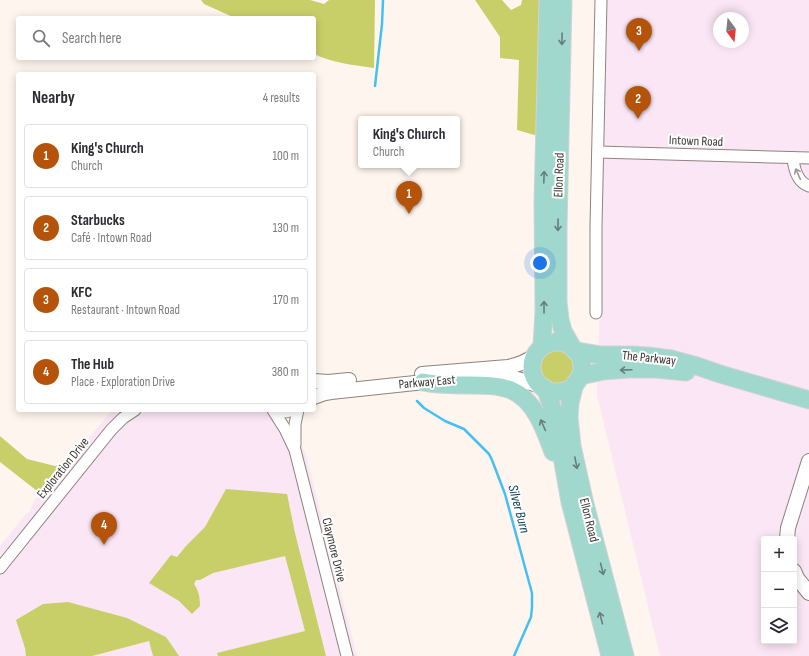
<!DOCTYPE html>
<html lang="en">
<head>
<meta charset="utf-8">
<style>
  :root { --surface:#fff; --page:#f2f2f3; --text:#2b2b33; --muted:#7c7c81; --line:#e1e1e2; --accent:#b45309 }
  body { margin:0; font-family:"Sofia Sans Condensed",sans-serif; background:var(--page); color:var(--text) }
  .controls { position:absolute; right:12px; bottom:12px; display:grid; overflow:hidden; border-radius:4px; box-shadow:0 2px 10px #0003 }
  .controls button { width:36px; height:36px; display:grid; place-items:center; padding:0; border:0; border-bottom:1px solid var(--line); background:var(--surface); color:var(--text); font:20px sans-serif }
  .compass { position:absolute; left:713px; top:12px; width:36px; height:36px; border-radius:50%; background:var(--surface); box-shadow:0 2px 10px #0003; rotate:165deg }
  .you { position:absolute; left:540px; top:263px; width:14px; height:14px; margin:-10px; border:3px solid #fff; border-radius:50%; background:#1a73e8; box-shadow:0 0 0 6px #1a73e833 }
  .badge { display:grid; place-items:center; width:26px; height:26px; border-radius:50%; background:var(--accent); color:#fff; font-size:13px; font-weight:700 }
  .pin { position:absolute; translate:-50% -33px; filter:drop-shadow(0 1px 2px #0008) }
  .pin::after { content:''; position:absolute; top:21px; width:14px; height:12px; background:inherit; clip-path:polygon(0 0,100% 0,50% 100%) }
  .popup { position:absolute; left:358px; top:116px; width:102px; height:52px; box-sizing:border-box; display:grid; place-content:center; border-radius:4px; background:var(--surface); filter:drop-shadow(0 1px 3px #0005); font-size:13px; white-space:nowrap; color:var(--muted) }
  .popup b { font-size:15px; color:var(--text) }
  .popup::after { content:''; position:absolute; left:50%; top:100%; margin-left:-8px; border:8px solid transparent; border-top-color:var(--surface) }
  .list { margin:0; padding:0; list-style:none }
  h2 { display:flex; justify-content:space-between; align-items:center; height:52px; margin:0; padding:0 16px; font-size:17px }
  h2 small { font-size:13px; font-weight:400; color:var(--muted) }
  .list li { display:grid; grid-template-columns:26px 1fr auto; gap:12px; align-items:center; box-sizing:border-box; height:64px; margin:0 8px 8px; padding:0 8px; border:1px solid var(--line); border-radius:4px }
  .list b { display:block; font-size:15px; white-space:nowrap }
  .list p { margin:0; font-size:13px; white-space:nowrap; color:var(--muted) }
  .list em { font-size:13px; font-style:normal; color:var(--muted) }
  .icon { flex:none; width:22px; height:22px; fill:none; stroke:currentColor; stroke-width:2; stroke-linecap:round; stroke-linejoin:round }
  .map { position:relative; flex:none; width:809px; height:656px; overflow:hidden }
  .search { position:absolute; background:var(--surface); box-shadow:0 2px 10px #0003; left:16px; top:16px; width:300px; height:44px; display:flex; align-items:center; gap:10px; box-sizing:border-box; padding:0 14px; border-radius:4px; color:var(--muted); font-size:15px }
  .panel { position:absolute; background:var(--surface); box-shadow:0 2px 10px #0003; left:16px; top:72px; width:300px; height:340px; border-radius:4px }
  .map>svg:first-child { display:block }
  .industrial { fill:#fae6f5; fill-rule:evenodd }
  .forest { fill:#c8cf68 }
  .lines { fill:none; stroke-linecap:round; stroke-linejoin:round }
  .stream { stroke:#46c0f2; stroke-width:2.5 }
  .minor-casing { stroke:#8e847d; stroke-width:13 }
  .tertiary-casing { stroke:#8e847d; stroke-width:16 }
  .primary-casing { stroke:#d3d3d2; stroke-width:19 }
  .minor { stroke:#fff; stroke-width:11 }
  .tertiary { stroke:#fff; stroke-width:14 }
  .primary { stroke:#a1d8ce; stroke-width:17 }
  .oneway { stroke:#687e78 }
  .oneway2 { stroke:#9c9a98 }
  .labels { text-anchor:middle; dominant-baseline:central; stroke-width:4; stroke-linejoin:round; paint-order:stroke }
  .street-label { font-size:13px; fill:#393532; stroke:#fff }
  .water-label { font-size:14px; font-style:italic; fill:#0d4156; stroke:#fff }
</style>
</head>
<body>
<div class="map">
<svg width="809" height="656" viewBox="0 0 809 656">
  <rect width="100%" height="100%" fill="#fef5ee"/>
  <g class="industrial">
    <path d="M 607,0 L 809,0 L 809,656 L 660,656 L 597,395 L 600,303 ZM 719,18 L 743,18 L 743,42 L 719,42 ZM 764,539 L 794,539 L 794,641 L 764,641 Z"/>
    <path d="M 112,410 L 268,410 L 300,441 L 306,455 L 357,656 L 0,656 L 0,546 L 25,515 L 29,512 L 35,500 L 65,467 Z"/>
  </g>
  <g class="forest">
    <path d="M 201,0 L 310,0 L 324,4 L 329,0 L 375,0 L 374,68 C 354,65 332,63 314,54 L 314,18 L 235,18 L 204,4 Z"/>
    <path d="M 475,0 L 502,0 L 511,10 L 521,5 L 522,0 L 542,0 L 538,136 L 517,130 L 519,60 L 500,58 L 500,37 Z"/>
    <circle cx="557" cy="366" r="18"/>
    <path d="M 0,436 L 27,459 L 55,466 L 68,464 L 41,494 L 0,462 Z"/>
    <path d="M 226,489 L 287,494 L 295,533 L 326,656 L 218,656 L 217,653 L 305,631 L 285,556 L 213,573 L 200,580 L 196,580 L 194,584 C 199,591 200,598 200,606 L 192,614 L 179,601 L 149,583 L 171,555 L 177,557 L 186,546 L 205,527 Z"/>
    <path d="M 68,602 L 127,618 L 166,637 L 179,656 L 153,656 L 149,641 L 92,656 L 26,656 L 25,648 L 16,620 L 43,604 Z"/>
  </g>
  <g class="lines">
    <g class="stream">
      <path d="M 375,86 L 382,24 L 383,0"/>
      <path d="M 417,401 L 424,408 L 445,421 L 464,429 L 489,454 L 492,460 L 505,494 L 532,593 L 532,607 L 531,617 L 514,656"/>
    </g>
    <g class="minor-casing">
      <g id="minor">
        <path d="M 598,152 L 809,158"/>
        <path d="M 793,158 C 794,169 797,182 809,186"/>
        <path d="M 596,313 L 596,226 L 601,0"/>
        <path d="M 273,410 L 285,429 L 295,450 L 347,656"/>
        <path d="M 276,410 L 285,412 L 295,410"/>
        <path d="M 295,445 L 295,424 L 298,410"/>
        <path d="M 0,568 L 111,430 L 123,418 L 135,410"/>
      </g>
    </g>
    <g class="tertiary-casing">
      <g id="tertiary">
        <path d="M 422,374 L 508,367 C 518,365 526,362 534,356"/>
        <path d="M 467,378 C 482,377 497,375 512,378 C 521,379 530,384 540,385"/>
        <path d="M 314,381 L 328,382 L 349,380"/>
        <path d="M 314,397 L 325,393 L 331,392 L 434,381"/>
        <path d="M 787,539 L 788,528 L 809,461"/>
        <path d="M 794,571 L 797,578 L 809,593"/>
      </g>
    </g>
    <g class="primary-casing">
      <g id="primary">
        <path d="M 563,0 L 558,229 L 558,302 L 560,319 L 563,331 L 572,347"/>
        <circle cx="557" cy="367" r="25"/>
        <path d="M 542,346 L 544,311 L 543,202 L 548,0"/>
        <path d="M 575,351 L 600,355 L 631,355 L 648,356 L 671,359 L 697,366 L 720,374 L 809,400"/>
        <path d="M 580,376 L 603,371 L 628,369 L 656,369 L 686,372"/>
        <path d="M 423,382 C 438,385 453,385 469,385 C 483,385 498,385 511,390 C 535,400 545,430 553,452"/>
        <path d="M 575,383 L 570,403 L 569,417 L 572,446 L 585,504 L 625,656"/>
        <path d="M 545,388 L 551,404 L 555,417 L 570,502 L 610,656"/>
      </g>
    </g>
    <use href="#minor" class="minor"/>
    <use href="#tertiary" class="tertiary"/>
    <use href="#primary" class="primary"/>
  </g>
  <defs><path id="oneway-shaft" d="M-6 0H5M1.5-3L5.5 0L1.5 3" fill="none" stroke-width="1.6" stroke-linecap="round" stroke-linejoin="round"/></defs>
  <g class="oneway">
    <use href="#oneway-shaft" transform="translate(562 39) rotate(91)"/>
    <use href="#oneway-shaft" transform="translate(544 177) rotate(-88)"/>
    <use href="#oneway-shaft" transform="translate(558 225) rotate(91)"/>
    <use href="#oneway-shaft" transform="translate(544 307) rotate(-90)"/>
    <use href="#oneway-shaft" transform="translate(626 370) rotate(178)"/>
    <use href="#oneway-shaft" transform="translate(543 425) rotate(-114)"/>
    <use href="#oneway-shaft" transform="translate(576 463) rotate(79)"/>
    <use href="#oneway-shaft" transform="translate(602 569) rotate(76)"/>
    <use href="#oneway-shaft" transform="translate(601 618) rotate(-104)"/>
  </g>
  <use class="oneway2" href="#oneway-shaft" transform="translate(798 174) rotate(-114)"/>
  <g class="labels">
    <g class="street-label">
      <text transform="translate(696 141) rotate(2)">Intown Road</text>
      <text transform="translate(559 175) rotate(-88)">Ellon Road</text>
      <text transform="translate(649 358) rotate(6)">The Parkway</text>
      <text transform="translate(427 382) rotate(-5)">Parkway East</text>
      <text transform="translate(63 468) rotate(-51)">Exploration Drive</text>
      <text transform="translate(589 520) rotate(76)">Ellon Road</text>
      <text transform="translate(334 550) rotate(76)">Claymore Drive</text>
    </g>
    <g class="water-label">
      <text transform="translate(519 509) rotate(75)">Silver Burn</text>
    </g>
  </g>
</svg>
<div class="controls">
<button>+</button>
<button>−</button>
<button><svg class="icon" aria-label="layers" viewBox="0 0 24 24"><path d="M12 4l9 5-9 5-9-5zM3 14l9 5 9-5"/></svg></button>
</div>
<svg class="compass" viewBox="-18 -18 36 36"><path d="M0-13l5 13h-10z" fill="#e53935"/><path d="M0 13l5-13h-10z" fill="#7c7c81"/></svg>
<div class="you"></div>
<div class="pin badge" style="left:409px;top:214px">1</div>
<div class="popup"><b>King's Church</b>Church</div>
<div class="pin badge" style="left:638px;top:119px">2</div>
<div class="pin badge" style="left:639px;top:51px">3</div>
<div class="pin badge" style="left:104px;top:545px">4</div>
<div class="search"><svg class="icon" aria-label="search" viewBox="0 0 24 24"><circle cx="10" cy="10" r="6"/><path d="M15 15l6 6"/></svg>Search here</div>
<section class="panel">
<h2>Nearby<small>4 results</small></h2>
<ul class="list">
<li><span class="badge">1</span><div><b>King's Church</b><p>Church</p></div><em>100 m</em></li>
<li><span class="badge">2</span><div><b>Starbucks</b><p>Café · Intown Road</p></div><em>130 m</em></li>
<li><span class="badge">3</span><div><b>KFC</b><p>Restaurant · Intown Road</p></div><em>170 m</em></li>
<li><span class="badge">4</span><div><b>The Hub</b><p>Place · Exploration Drive</p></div><em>380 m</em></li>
</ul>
</section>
</div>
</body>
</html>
